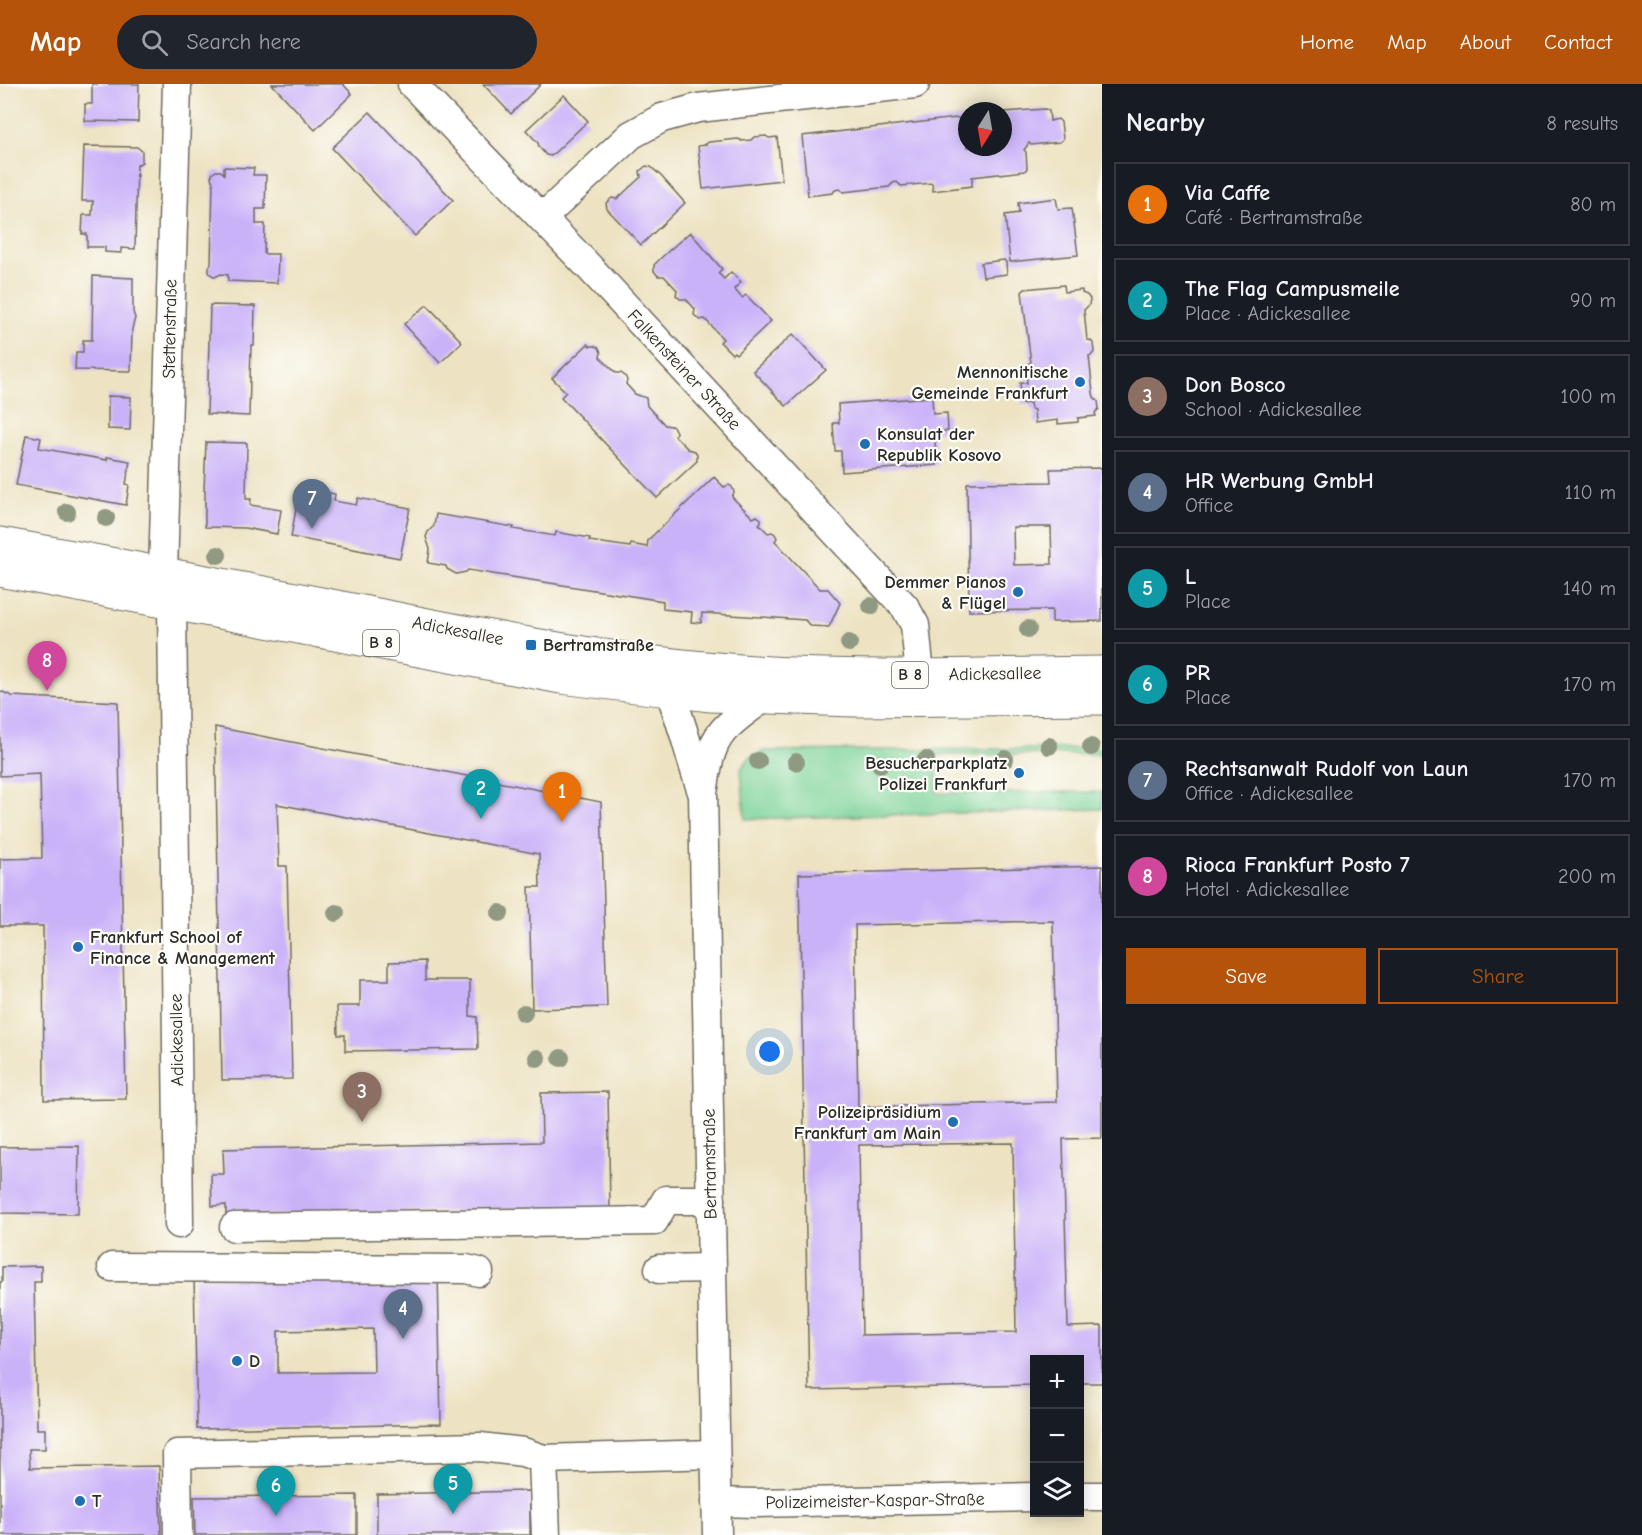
<!DOCTYPE html>
<html lang="en">
<head>
<meta charset="utf-8">
<style>
  :root { --surface:#171b24; --page:#20242c; --text:#f1f3f6; --muted:#9ea1a6; --line:#363941; --accent:#b45309 }
  body { margin:0; font-family:"Comic Neue",sans-serif; background:var(--page); color:var(--text) }
  .controls { position:absolute; right:18px; bottom:18px; display:grid; overflow:hidden; border-radius:0px; box-shadow:0 3px 15px #0003 }
  .controls button { width:54px; height:54px; display:grid; place-items:center; padding:0; border:0; border-bottom:2px solid var(--line); background:var(--surface); color:var(--text); font:30px sans-serif }
  .compass { position:absolute; left:958px; top:18px; width:54px; height:54px; border-radius:50%; background:var(--surface); box-shadow:0 3px 15px #0003; rotate:191deg }
  .you { position:absolute; left:770px; top:968px; width:21px; height:21px; margin:-15px; border:4px solid #fff; border-radius:50%; background:#1a73e8; box-shadow:0 0 0 9px #1a73e833 }
  .badge { display:grid; place-items:center; width:39px; height:39px; border-radius:50%; background:var(--accent); color:#fff; font-size:20px; font-weight:700 }
  .pin { position:absolute; translate:-50% -50px; filter:drop-shadow(0 2px 3px #0008) }
  .pin::after { content:''; position:absolute; top:32px; width:21px; height:18px; background:inherit; clip-path:polygon(0 0,100% 0,50% 100%) }
  .list { margin:0; padding:0; list-style:none }
  h2 { display:flex; justify-content:space-between; align-items:center; height:78px; margin:0; padding:0 24px; font-size:26px }
  h2 small { font-size:20px; font-weight:400; color:var(--muted) }
  .list li { display:grid; grid-template-columns:39px 1fr auto; gap:18px; align-items:center; box-sizing:border-box; height:84px; margin:0 12px 12px; padding:0 12px; border:2px solid var(--line); border-radius:0px }
  .list b { display:block; font-size:22px; white-space:nowrap }
  .list p { margin:0; font-size:20px; white-space:nowrap; color:var(--muted) }
  .list em { font-size:20px; font-style:normal; color:var(--muted) }
  .actions { display:flex; gap:12px; padding:18px 24px }
  .actions a { flex:1; padding:14px 0; border:2px solid var(--accent); border-radius:0px; text-align:center; font-size:21px; color:var(--accent) }
  .actions .main { background:var(--accent); color:#fff }
  .icon { flex:none; width:33px; height:33px; fill:none; stroke:currentColor; stroke-width:2; stroke-linecap:round; stroke-linejoin:round }
  .map { position:relative; flex:none; width:1102px; height:1451px; overflow:hidden }
  header { display:flex; align-items:center; gap:36px; box-sizing:border-box; height:84px; padding:0 30px; background:var(--accent); color:#fff }
  header strong { font-size:28px }
  nav { display:flex; gap:33px; margin-inline-start:auto; font-size:21px }
  .search { width:420px; height:54px; background:var(--page); display:flex; align-items:center; gap:15px; box-sizing:border-box; padding:0 21px; border-radius:33px; color:var(--muted); font-size:22px }
  main { display:flex }
  aside { flex:1; background:var(--surface) }
  .map>svg:first-child { display:block }
  .green { fill:#7bd397; stroke:#537f61; stroke-width:1.5 }
  .building { fill:#cab2f9; fill-rule:evenodd }
  .lines { fill:none; stroke-linecap:round; stroke-linejoin:round }
  .minor-casing { stroke:#6f6b60; stroke-width:31 }
  .major-casing { stroke:#6f6b60; stroke-width:35 }
  .minor { stroke:#fff; stroke-width:28 }
  .major { stroke:#fff; stroke-width:33 }
  .tree { fill:#909981 }
  .poi-dot { fill:#1f6fb2; stroke:#fdfcf7; stroke-width:2 }
  .labels { text-anchor:middle; dominant-baseline:central; stroke-width:4.5; stroke-linejoin:round; paint-order:stroke }
  .shield { fill:#fdfcf7; stroke:#6a6a68; stroke-width:1.5 }
  .shield-label { font-size:16px; font-weight:bold; fill:#2b2b2b }
  .street-label { font-size:18px; fill:#2b2b2b; stroke:#fdfcf7 }
  .poi-label { font-size:18px; font-weight:bold; fill:#2b2b2b; stroke:#fdfcf7; text-anchor:start }
</style>
</head>
<body>
<header>
<strong>Map</strong>
<div class="search"><svg class="icon" aria-label="search" viewBox="0 0 24 24"><circle cx="10" cy="10" r="6"/><path d="M15 15l6 6"/></svg>Search here</div>
<nav><a>Home</a><a>Map</a><a>About</a><a>Contact</a></nav>
</header>
<main>
<div class="map">
<svg width="1102" height="1451" viewBox="0 0 1102 1451">
  <rect width="100%" height="100%" fill="#fdfcf7"/>
  <filter id="ink" filterUnits="userSpaceOnUse"><feTurbulence type="fractalNoise" baseFrequency=".0167" numOctaves="2"/><feDisplacementMap in="SourceGraphic" scale="12" xChannelSelector="R" yChannelSelector="G"/><feConvolveMatrix kernelMatrix="1 2 1 2 8 2 1 2 1" color-interpolation-filters="sRGB"/></filter>
  <filter id="wash" filterUnits="userSpaceOnUse"><feTurbulence type="fractalNoise" baseFrequency=".008" numOctaves="4" result="noise"/><feDisplacementMap in="SourceGraphic" scale="24" xChannelSelector="R" yChannelSelector="G"/><feGaussianBlur stdDeviation="1.35" result="paint"/><feColorMatrix in="noise" values="0 0 0 0 0 0 0 0 0 0 0 0 0 0 0 0 0 1.4 0 .05"/><feComposite in="paint" operator="in"/></filter>
  <g filter="url(#wash)">
    <rect width="100%" height="100%" fill="#ede3c3"/>
    <path class="green" d="M 1102,664 L 1102,670 L 937,671 L 937,709 L 1102,708 L 1102,725 L 745,735 L 741,685 L 750,673 L 764,667 Z"/>
    <g id="blocks">
      <g class="building">
        <path d="M 92,0 L 139,0 L 138,38 L 85,37 L 85,20 L 92,20 Z"/>
        <path d="M 272,0 L 343,0 L 352,10 L 315,46 Z"/>
        <path d="M 483,0 L 541,0 L 511,30 Z"/>
        <path d="M 564,11 L 588,37 L 551,72 L 546,71 L 539,63 L 538,59 L 526,46 Z"/>
        <path d="M 1045,25 L 1049,27 L 1050,37 L 1058,35 L 1061,38 L 1063,55 L 1060,58 L 1031,61 L 1029,59 L 1024,66 L 1026,68 L 1027,84 L 1025,87 L 972,93 L 972,102 L 933,107 L 932,99 L 901,102 L 897,98 L 893,99 L 889,103 L 843,108 L 840,105 L 835,106 L 833,109 L 808,112 L 802,52 L 965,33 L 967,34 L 967,63 L 1003,63 L 1003,28 Z"/>
        <path d="M 370,28 L 453,116 L 415,152 L 332,64 Z"/>
        <path d="M 766,52 L 769,54 L 777,53 L 782,96 L 703,105 L 698,62 L 706,61 L 705,60 L 709,58 L 738,55 L 741,56 L 741,57 L 751,56 L 754,53 Z"/>
        <path d="M 84,62 L 137,63 L 142,67 L 142,78 L 137,81 L 135,165 L 121,164 L 121,169 L 105,168 L 105,163 L 87,163 L 87,150 L 82,150 L 83,131 L 92,131 L 93,117 L 82,117 Z"/>
        <path d="M 646,82 L 651,83 L 661,92 L 685,119 L 641,161 L 607,125 L 606,119 L 612,114 L 617,115 L 641,93 L 640,87 Z"/>
        <path d="M 224,83 L 254,84 L 253,91 L 266,91 L 265,125 L 256,125 L 256,140 L 265,140 L 264,170 L 278,170 L 277,199 L 228,197 L 228,191 L 221,190 L 215,193 L 209,189 L 209,183 L 211,180 L 213,99 L 211,93 L 213,89 L 216,87 L 221,87 L 224,90 Z"/>
        <path d="M 1056,114 L 1058,125 L 1072,124 L 1078,171 L 1010,178 L 1005,131 L 1019,129 L 1018,119 Z"/>
        <path d="M 690,148 L 722,185 L 718,189 L 724,195 L 731,188 L 741,198 L 734,205 L 742,214 L 746,211 L 771,237 L 736,270 L 734,268 L 732,270 L 720,258 L 723,255 L 705,235 L 700,236 L 694,231 L 695,225 L 686,215 L 680,215 L 676,211 L 677,206 L 664,192 L 658,192 L 654,187 L 654,181 L 663,172 Z"/>
        <path d="M 1004,176 L 1006,178 L 1007,190 L 983,193 L 981,179 Z"/>
        <path d="M 93,192 L 133,194 L 133,228 L 135,234 L 132,245 L 131,287 L 75,286 L 76,268 L 83,268 L 83,256 L 92,256 Z"/>
        <path d="M 1064,201 L 1065,208 L 1082,206 L 1082,209 L 1087,211 L 1090,215 L 1089,221 L 1084,226 L 1087,256 L 1090,256 L 1093,259 L 1094,268 L 1091,272 L 1089,272 L 1093,309 L 1094,313 L 1098,317 L 1099,325 L 1095,329 L 1096,332 L 1078,334 L 1078,338 L 1058,340 L 1058,336 L 1035,339 L 1034,326 L 1031,325 L 1030,319 L 1022,320 L 1020,299 L 1027,299 L 1026,280 L 1031,279 L 1022,208 L 1025,205 Z"/>
        <path d="M 210,221 L 255,222 L 254,261 L 251,261 L 249,332 L 207,330 Z"/>
        <path d="M 427,221 L 462,258 L 440,279 L 404,240 Z"/>
        <path d="M 793,250 L 826,286 L 786,322 L 753,287 Z"/>
        <path d="M 588,260 L 590,262 L 595,262 L 599,264 L 601,268 L 600,273 L 616,289 L 621,289 L 625,292 L 627,296 L 626,300 L 635,310 L 646,314 L 647,322 L 665,341 L 671,342 L 674,344 L 676,348 L 675,352 L 688,365 L 695,367 L 697,370 L 697,377 L 657,414 L 561,313 L 566,308 L 552,294 Z"/>
        <path d="M 108,312 L 131,313 L 130,346 L 108,345 Z"/>
        <path d="M 932,313 L 933,330 L 947,329 L 948,347 L 934,348 L 937,381 L 842,388 L 841,367 L 835,367 L 833,339 L 839,339 L 838,320 Z"/>
        <path d="M 26,351 L 41,354 L 39,364 L 107,376 L 107,373 L 130,377 L 126,400 L 129,401 L 126,421 L 16,401 Z"/>
        <path d="M 206,358 L 247,359 L 246,415 L 251,415 L 250,421 L 281,426 L 277,450 L 245,444 L 205,443 L 205,406 L 204,406 Z"/>
        <path d="M 1102,384 L 1102,537 L 1052,538 L 1052,526 L 969,527 L 967,399 L 1051,398 L 1050,385 ZM 1013,443 L 1051,443 L 1052,480 L 1014,481 Z"/>
        <path d="M 714,393 L 724,403 L 729,401 L 732,403 L 734,408 L 732,413 L 753,434 L 757,432 L 761,435 L 761,438 L 759,440 L 768,449 L 772,448 L 775,450 L 777,454 L 775,457 L 820,505 L 828,505 L 840,519 L 829,543 L 810,542 L 805,536 L 702,529 L 701,539 L 691,538 L 692,528 L 663,525 L 663,517 L 468,486 L 466,488 L 456,490 L 447,485 L 446,482 L 428,479 L 430,465 L 426,453 L 428,448 L 434,442 L 436,430 L 514,443 L 513,445 L 555,452 L 556,448 L 590,454 L 589,457 L 630,463 L 631,460 L 647,463 L 648,456 Z"/>
        <path d="M 300,403 L 335,410 L 334,417 L 356,421 L 358,414 L 410,424 L 400,474 L 291,453 Z"/>
        <path d="M 0,607 L 12,612 L 118,618 L 126,1015 L 44,1016 L 43,842 L 0,842 L 0,775 L 42,774 L 40,690 L 0,692 Z"/>
        <path d="M 215,643 L 601,718 L 607,923 L 532,925 L 529,803 L 540,803 L 539,770 L 277,720 L 279,782 L 287,782 L 292,995 L 222,996 Z"/>
        <path d="M 1102,782 L 1102,1054 L 1063,1055 L 1068,1243 L 1102,1242 L 1102,1299 L 1080,1299 L 1080,1276 L 1034,1276 L 1034,1301 L 809,1306 L 799,790 ZM 1053,837 L 1057,1018 L 858,1023 L 855,841 ZM 1013,1059 L 1016,1248 L 862,1251 L 859,1061 Z"/>
        <path d="M 425,877 L 425,896 L 470,896 L 470,932 L 477,933 L 478,965 L 345,967 L 345,951 L 338,951 L 337,922 L 360,922 L 360,896 L 389,896 L 389,878 Z"/>
        <path d="M 608,1008 L 610,1124 L 226,1132 L 226,1121 L 212,1122 L 211,1090 L 224,1090 L 223,1065 L 542,1058 L 541,1009 Z"/>
        <path d="M 79,1062 L 78,1130 L 0,1129 L 0,1063 Z"/>
        <path d="M 41,1182 L 41,1198 L 34,1198 L 37,1345 L 45,1345 L 45,1365 L 29,1365 L 30,1384 L 159,1382 L 161,1451 L 0,1451 L 0,1198 L 2,1198 L 2,1183 Z"/>
        <path d="M 438,1189 L 441,1340 L 197,1345 L 194,1193 ZM 373,1245 L 374,1288 L 278,1289 L 278,1247 Z"/>
        <path d="M 530,1407 L 530,1451 L 377,1451 L 377,1410 Z"/>
        <path d="M 357,1411 L 357,1451 L 195,1451 L 194,1413 Z"/>
      </g>
    </g>
  </g>
  <g filter="url(#ink)">
    <use href="#blocks" fill-opacity="0" stroke="#6f6b60" stroke-width="1.5"/>
    <g class="lines">
      <g class="minor-casing">
        <g id="minor">
          <path d="M 412,0 L 590,184 L 905,523 L 915,541 L 920,591"/>
          <path d="M 542,134 L 631,51 L 662,34 L 698,24 L 915,0"/>
          <path d="M 163,489 L 177,0"/>
          <path d="M 172,519 L 179,1140"/>
          <path d="M 669,606 C 683,640 690,674 702,708"/>
          <path d="M 234,1143 L 654,1137 L 666,1116 L 711,1116"/>
          <path d="M 112,1183 L 466,1185 L 479,1188"/>
          <path d="M 659,1185 L 712,1184"/>
          <path d="M 543,1375 L 715,1370"/>
          <path d="M 1080,1412 L 1102,1412"/>
          <path d="M 716,1418 L 755,1419 L 1034,1413"/>
          <path d="M 178,1451 L 177,1370 L 480,1363 L 523,1368 L 543,1375 L 546,1451"/>
          <path d="M 717,1451 L 703,710 C 706,689 709,663 723,647 C 734,634 751,624 764,613"/>
        </g>
      </g>
      <g class="major-casing">
        <g id="major">
          <path d="M 0,460 C 119,481 238,504 357,527 C 476,551 595,575 716,585 C 844,597 974,590 1102,589"/>
          <path d="M 0,486 L 561,593 L 669,606 L 711,611 L 853,616 L 1102,614"/>
        </g>
      </g>
      <use href="#minor" class="minor"/>
      <use href="#major" class="major"/>
    </g>
    <g class="tree">
      <circle cx="67" cy="428" r="9"/>
      <circle cx="106" cy="434" r="9"/>
      <circle cx="218" cy="471" r="9"/>
      <circle cx="871" cy="522" r="9"/>
      <circle cx="1028" cy="545" r="9"/>
      <circle cx="849" cy="559" r="9"/>
      <circle cx="1049" cy="662" r="9"/>
      <circle cx="1091" cy="663" r="9"/>
      <circle cx="1005" cy="675" r="9"/>
      <circle cx="926" cy="676" r="9"/>
      <circle cx="758" cy="677" r="9"/>
      <circle cx="796" cy="678" r="9"/>
      <circle cx="880" cy="680" r="9"/>
      <circle cx="336" cy="829" r="9"/>
      <circle cx="500" cy="829" r="9"/>
      <circle cx="524" cy="929" r="9"/>
      <circle cx="537" cy="974" r="9"/>
      <circle cx="561" cy="974" r="9"/>
    </g>
  </g>
  <g class="poi-dot">
    <circle cx="1080" cy="298" r="6"/>
    <circle cx="865" cy="360" r="6"/>
    <circle cx="1018" cy="508" r="6"/>
    <rect x="525" y="555" width="12" height="12" rx="3"/>
    <circle cx="1019" cy="689" r="6"/>
    <circle cx="78" cy="863" r="6"/>
    <circle cx="953" cy="1038" r="6"/>
    <circle cx="237" cy="1277" r="6"/>
    <circle cx="80" cy="1417" r="6"/>
  </g>
  <g class="labels">
    <g class="shield">
      <rect x="363" y="546" width="36" height="26" rx="4.5"/>
      <rect x="892" y="578" width="36" height="26" rx="4.5"/>
    </g>
    <g class="shield-label">
      <text x="381" y="559">B 8</text>
      <text x="910" y="591">B 8</text>
    </g>
    <g class="street-label">
      <text transform="translate(170 245) rotate(-89)">Stettenstraße</text>
      <text transform="translate(684 286) rotate(47)">Falkensteiner Straße</text>
      <text transform="translate(458 547) rotate(11)">Adickesallee</text>
      <text transform="translate(995 590) rotate(-1)">Adickesallee</text>
      <text transform="translate(177 956) rotate(-91)">Adickesallee</text>
      <text transform="translate(710 1080) rotate(-91)">Bertramstraße</text>
      <text transform="translate(875 1417) rotate(-1)">Polizeimeister-Kaspar-Straße</text>
    </g>
    <g class="poi-label">
      <text x="1068" y="288" text-anchor="end">Mennonitische<tspan x="1068" dy="21">Gemeinde Frankfurt</tspan></text>
      <text x="877" y="350">Konsulat der<tspan x="877" dy="21">Republik Kosovo</tspan></text>
      <text x="1006" y="498" text-anchor="end">Demmer Pianos<tspan x="1006" dy="21">&amp; Flügel</tspan></text>
      <text x="543" y="561">Bertramstraße</text>
      <text x="1007" y="679" text-anchor="end">Besucherparkplatz<tspan x="1007" dy="21">Polizei Frankfurt</tspan></text>
      <text x="90" y="853">Frankfurt School of<tspan x="90" dy="21">Finance &amp; Management</tspan></text>
      <text x="941" y="1028" text-anchor="end">Polizeipräsidium<tspan x="941" dy="21">Frankfurt am Main</tspan></text>
      <text x="249" y="1277">D</text>
      <text x="92" y="1417">T</text>
    </g>
  </g>
</svg>
<div class="controls">
<button>+</button>
<button>−</button>
<button><svg class="icon" aria-label="layers" viewBox="0 0 24 24"><path d="M12 4l9 5-9 5-9-5zM3 14l9 5 9-5"/></svg></button>
</div>
<svg class="compass" viewBox="-18 -18 36 36"><path d="M0-13l5 13h-10z" fill="#e53935"/><path d="M0 13l5-13h-10z" fill="#9ea1a6"/></svg>
<div class="you"></div>
<div class="pin badge" style="left:562px;top:738px;background:#e8710a">1</div>
<div class="pin badge" style="left:481px;top:735px;background:#0f9aa8">2</div>
<div class="pin badge" style="left:362px;top:1038px;background:#8d6e63">3</div>
<div class="pin badge" style="left:403px;top:1255px;background:#5c6f8a">4</div>
<div class="pin badge" style="left:453px;top:1430px;background:#0f9aa8">5</div>
<div class="pin badge" style="left:276px;top:1432px;background:#0f9aa8">6</div>
<div class="pin badge" style="left:312px;top:445px;background:#5c6f8a">7</div>
<div class="pin badge" style="left:47px;top:607px;background:#d1479c">8</div>
</div>
<aside>
<h2>Nearby<small>8 results</small></h2>
<ul class="list">
<li><span class="badge" style="background:#e8710a">1</span><div><b>Via Caffe</b><p>Café · Bertramstraße</p></div><em>80 m</em></li>
<li><span class="badge" style="background:#0f9aa8">2</span><div><b>The Flag Campusmeile</b><p>Place · Adickesallee</p></div><em>90 m</em></li>
<li><span class="badge" style="background:#8d6e63">3</span><div><b>Don Bosco</b><p>School · Adickesallee</p></div><em>100 m</em></li>
<li><span class="badge" style="background:#5c6f8a">4</span><div><b>HR Werbung GmbH</b><p>Office</p></div><em>110 m</em></li>
<li><span class="badge" style="background:#0f9aa8">5</span><div><b>L</b><p>Place</p></div><em>140 m</em></li>
<li><span class="badge" style="background:#0f9aa8">6</span><div><b>PR</b><p>Place</p></div><em>170 m</em></li>
<li><span class="badge" style="background:#5c6f8a">7</span><div><b>Rechtsanwalt Rudolf von Laun</b><p>Office · Adickesallee</p></div><em>170 m</em></li>
<li><span class="badge" style="background:#d1479c">8</span><div><b>Rioca Frankfurt Posto 7</b><p>Hotel · Adickesallee</p></div><em>200 m</em></li>
</ul>
<div class="actions"><a class="main">Save</a><a>Share</a></div>
</aside>
</main>
</body>
</html>
